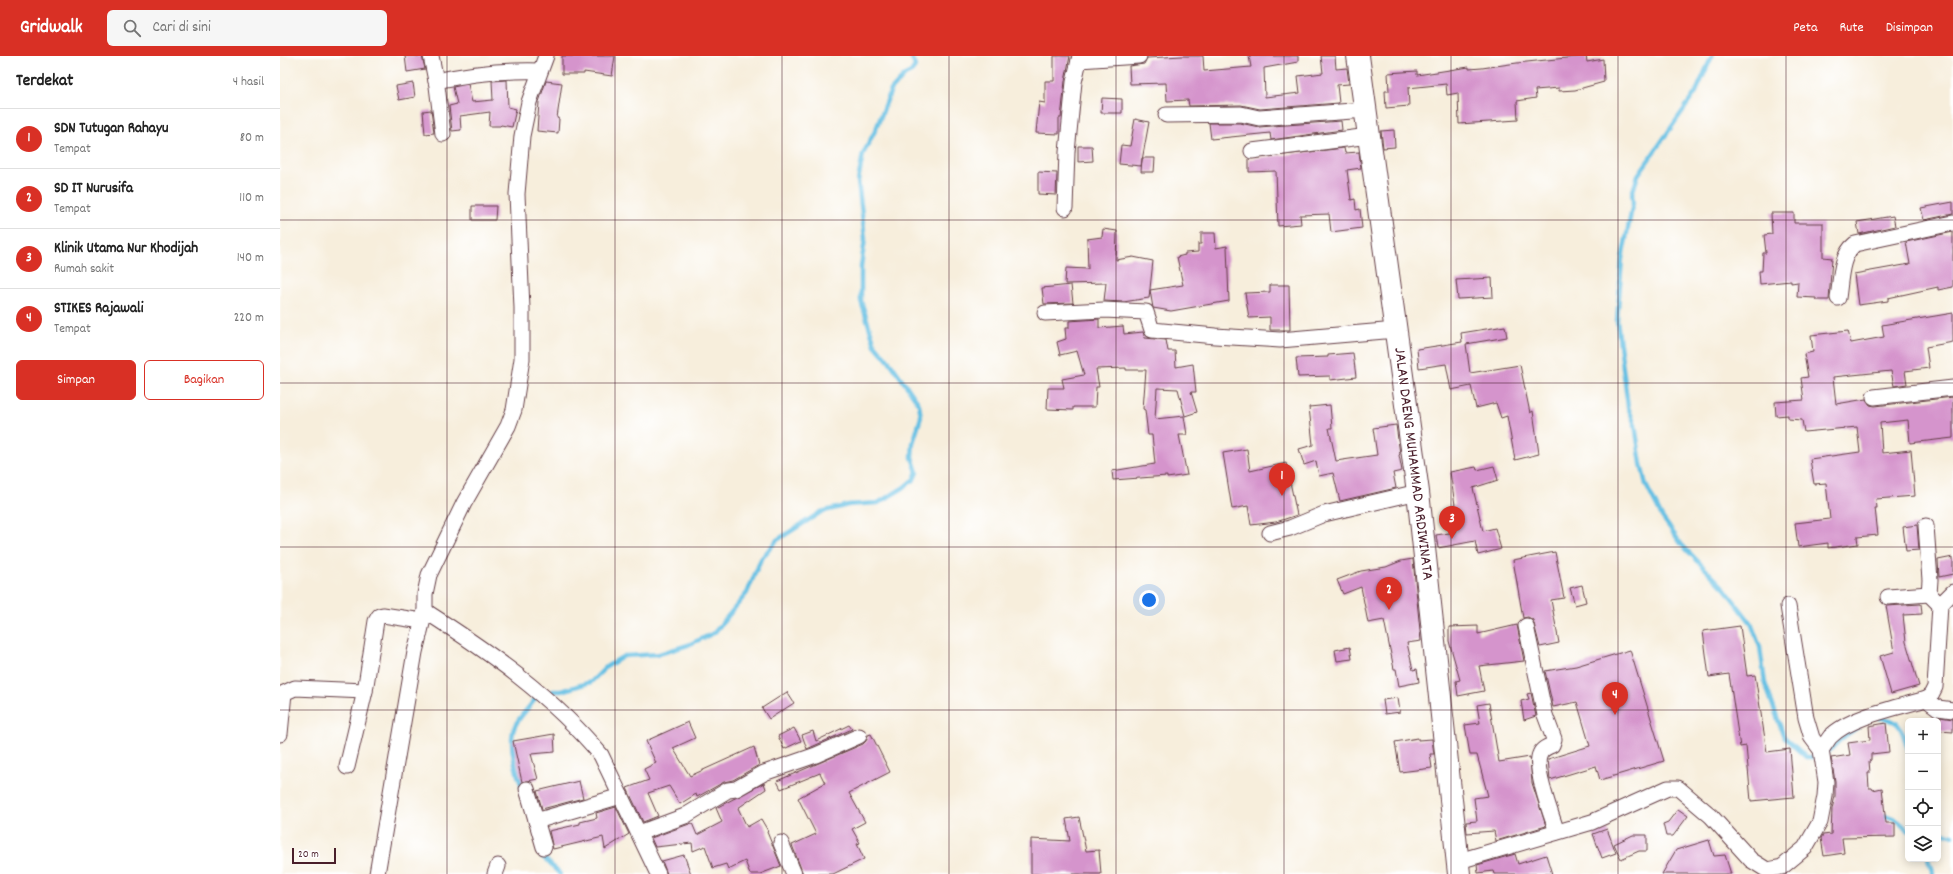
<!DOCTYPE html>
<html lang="id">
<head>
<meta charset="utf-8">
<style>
  :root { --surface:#fff; --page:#f6f6f6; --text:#222; --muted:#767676; --line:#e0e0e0; --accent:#d93025 }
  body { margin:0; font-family:Dekko,sans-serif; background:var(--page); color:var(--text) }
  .controls { position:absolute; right:12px; bottom:12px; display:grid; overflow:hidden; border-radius:6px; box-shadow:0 2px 10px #0003 }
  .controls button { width:36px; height:36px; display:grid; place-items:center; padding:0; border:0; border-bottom:1px solid var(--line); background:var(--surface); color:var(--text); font:20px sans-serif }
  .scale { position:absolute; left:12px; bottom:10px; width:44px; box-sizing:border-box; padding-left:4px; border:2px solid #4a1f2b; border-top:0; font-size:11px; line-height:14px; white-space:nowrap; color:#4a1f2b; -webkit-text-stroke:3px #fff; paint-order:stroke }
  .you { position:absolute; left:869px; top:544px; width:14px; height:14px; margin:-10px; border:3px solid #fff; border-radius:50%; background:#1a73e8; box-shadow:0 0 0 6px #1a73e833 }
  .badge { display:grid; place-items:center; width:26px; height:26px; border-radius:50%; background:var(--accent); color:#fff; font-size:13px; font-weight:700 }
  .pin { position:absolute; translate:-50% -33px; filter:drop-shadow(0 1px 2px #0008) }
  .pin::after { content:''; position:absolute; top:21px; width:14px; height:12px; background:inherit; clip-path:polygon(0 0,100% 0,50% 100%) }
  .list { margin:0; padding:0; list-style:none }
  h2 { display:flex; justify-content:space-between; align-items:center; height:52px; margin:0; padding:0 16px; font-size:17px }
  h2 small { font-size:13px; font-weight:400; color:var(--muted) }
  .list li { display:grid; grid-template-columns:26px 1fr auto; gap:12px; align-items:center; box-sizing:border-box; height:60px; padding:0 16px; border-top:1px solid var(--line) }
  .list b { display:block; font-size:15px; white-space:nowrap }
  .list p { margin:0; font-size:13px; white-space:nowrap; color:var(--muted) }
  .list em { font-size:13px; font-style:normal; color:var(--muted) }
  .actions { display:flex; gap:8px; padding:12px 16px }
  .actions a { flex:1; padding:9px 0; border:1px solid var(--accent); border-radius:6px; text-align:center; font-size:14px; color:var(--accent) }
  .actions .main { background:var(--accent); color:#fff }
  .icon { flex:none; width:22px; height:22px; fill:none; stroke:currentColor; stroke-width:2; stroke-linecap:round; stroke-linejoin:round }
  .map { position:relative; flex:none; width:1673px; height:818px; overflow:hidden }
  header { display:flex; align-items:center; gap:24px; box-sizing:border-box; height:56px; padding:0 20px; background:var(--accent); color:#fff }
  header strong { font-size:19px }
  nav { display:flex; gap:22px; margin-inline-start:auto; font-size:14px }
  .search { width:280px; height:36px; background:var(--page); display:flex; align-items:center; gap:10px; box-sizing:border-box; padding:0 14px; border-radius:6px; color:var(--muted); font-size:15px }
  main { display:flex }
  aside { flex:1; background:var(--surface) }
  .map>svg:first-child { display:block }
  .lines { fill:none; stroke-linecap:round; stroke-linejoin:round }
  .stream { stroke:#66c0e3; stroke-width:4.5 }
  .building { fill:#d594cc }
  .street-casing { stroke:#643e46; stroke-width:17 }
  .secondary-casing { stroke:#643e46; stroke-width:24 }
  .street { stroke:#fff; stroke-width:15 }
  .secondary { stroke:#fff; stroke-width:22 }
  .grid { fill:none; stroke:#4a1f2b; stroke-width:1; stroke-opacity:0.55 }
  .labels { text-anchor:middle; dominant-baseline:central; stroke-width:3; stroke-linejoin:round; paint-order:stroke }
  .street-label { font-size:16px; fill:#4a1f2b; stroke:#fff }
</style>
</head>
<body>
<header>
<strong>Gridwalk</strong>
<div class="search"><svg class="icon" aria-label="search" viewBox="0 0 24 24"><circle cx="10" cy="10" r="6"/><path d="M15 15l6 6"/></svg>Cari di sini</div>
<nav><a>Peta</a><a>Rute</a><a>Disimpan</a></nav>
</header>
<main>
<aside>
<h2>Terdekat<small>4 hasil</small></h2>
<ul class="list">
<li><span class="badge">1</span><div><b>SDN Tutugan Rahayu</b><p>Tempat</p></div><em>80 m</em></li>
<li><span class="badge">2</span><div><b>SD IT Nurusifa</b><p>Tempat</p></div><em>110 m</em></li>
<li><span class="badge">3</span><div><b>Klinik Utama Nur Khodijah</b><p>Rumah sakit</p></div><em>140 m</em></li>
<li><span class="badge">4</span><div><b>STIKES Rajawali</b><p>Tempat</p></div><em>220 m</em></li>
</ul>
<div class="actions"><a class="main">Simpan</a><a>Bagikan</a></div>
</aside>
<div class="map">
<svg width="1673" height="818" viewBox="0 0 1673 818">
  <rect width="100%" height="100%" fill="#fff"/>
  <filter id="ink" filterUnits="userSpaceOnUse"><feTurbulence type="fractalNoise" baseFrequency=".025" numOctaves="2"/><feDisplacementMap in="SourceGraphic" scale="8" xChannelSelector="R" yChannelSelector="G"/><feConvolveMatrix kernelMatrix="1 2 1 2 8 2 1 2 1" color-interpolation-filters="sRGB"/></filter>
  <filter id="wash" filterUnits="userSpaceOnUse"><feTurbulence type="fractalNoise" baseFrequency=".012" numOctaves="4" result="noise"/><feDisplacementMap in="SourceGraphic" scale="16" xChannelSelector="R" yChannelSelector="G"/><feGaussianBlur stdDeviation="0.9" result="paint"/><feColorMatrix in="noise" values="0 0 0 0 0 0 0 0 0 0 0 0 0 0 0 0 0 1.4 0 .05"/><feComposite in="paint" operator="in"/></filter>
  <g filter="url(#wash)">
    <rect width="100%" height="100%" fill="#f7eedc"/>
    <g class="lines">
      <g class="stream">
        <path d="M 1432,0 L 1416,36 L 1358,119 L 1352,138 L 1353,147 L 1342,203 L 1337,265 L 1348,351 L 1355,369 L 1361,408 L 1366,429 L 1382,461 L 1402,489 L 1445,533 L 1471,567 L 1480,591 L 1485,627 L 1504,681 L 1526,701 L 1539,701"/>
        <path d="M 273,635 L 281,635 L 311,626 L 326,611 L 344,600 L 379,598 L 408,589 L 434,577 L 467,537 L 481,503 L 497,484 L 541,456 L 568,449 L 598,447 L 623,432 L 634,423 L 637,416 L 632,401 L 633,387 L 641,361 L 639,348 L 612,309 L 595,289 L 581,245 L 581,210 L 585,183 L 578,125 L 583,98 L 596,73 L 611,34 L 625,19 L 631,16 L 635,10 L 631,0"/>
        <path d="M 1599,662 C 1622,663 1621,674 1628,693"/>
        <path d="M 1547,697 L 1561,683 L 1578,671"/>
        <path d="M 243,734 C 237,719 227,686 235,670 C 239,661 249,652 255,643"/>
        <path d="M 1600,759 C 1613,760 1620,765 1628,775"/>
        <path d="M 1658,774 L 1673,780"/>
        <path d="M 260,793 L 262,800 L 280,818"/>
        <path d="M 1648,803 L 1653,818"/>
      </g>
    </g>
    <g id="blocks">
      <g class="building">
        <path d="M 125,0 L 142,0 L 145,13 L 127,16 Z"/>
        <path d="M 282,0 L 335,0 L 332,20 L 304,16 L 304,18 L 282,18 Z"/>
        <path d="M 774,0 L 790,0 L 785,25 L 781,62 L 779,62 L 779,78 L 756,77 L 759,46 L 765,47 L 765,25 L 774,25 Z"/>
        <path d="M 902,0 L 923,0 L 924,15 L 971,11 L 969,0 L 1018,0 L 1018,6 L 984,12 L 985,41 L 1020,37 L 1018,20 L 1043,17 L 1041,0 L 1055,0 L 1056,13 L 1067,12 L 1069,28 L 1057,29 L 1059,47 L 980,53 L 961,49 L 909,50 L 908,44 L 887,45 L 886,27 L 850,28 L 849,10 L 864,8 L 867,2 Z"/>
        <path d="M 1306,0 L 1307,6 L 1323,3 L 1324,26 L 1295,34 L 1279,35 L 1279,32 L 1255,34 L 1256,42 L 1237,45 L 1238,64 L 1179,68 L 1178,37 L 1167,39 L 1166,28 L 1128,32 L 1129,50 L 1106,52 L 1105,35 L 1109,35 L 1108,17 L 1137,15 L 1137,19 L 1189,11 L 1189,13 L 1202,12 L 1237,7 Z"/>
        <path d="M 227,24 L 228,51 L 236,53 L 232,71 L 221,69 L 220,70 L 209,70 L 210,56 L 180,60 L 181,74 L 172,75 L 169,50 L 177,48 L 173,31 L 188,28 L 192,46 L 213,44 L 212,25 Z"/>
        <path d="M 266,25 L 282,27 L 277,62 L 279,63 L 278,77 L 257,75 L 259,46 Z"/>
        <path d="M 133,27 L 135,41 L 119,44 L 116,30 Z"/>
        <path d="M 822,42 L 842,43 L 842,57 L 821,57 Z"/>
        <path d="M 151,54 L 154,77 L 145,78 L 143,55 Z"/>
        <path d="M 855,63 L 869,66 L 861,110 L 839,108 L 841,89 L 850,90 Z"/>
        <path d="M 1061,65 L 1062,74 L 991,84 L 990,77 L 931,83 L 929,67 L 960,67 L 979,71 Z"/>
        <path d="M 1114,74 L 1115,91 L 1103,92 L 1101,75 Z"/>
        <path d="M 798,90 L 812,90 L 813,105 L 798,106 Z"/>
        <path d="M 1064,92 L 1065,97 L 1079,96 L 1081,112 L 1067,114 L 1071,144 L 1075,143 L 1076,154 L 1080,153 L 1082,172 L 1051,176 L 1049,158 L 1020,159 L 1021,168 L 998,170 L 996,115 L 969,116 L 969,103 Z"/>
        <path d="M 862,102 L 875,102 L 874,116 L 861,116 Z"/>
        <path d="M 758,116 L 777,117 L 776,139 L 758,138 Z"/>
        <path d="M 1673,146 L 1673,158 L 1644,164 L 1641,152 Z"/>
        <path d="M 192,150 L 216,150 L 215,164 L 192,164 Z"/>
        <path d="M 1491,157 L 1514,157 L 1514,167 L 1543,167 L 1543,201 L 1552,202 L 1549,244 L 1536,244 L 1536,242 L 1517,241 L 1518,226 L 1511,227 L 1511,225 L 1480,228 L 1479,215 L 1482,215 L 1483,197 L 1486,197 L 1484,179 L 1492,178 Z"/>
        <path d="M 1613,160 L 1615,170 L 1579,178 L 1577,166 Z"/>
        <path d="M 823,173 L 837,175 L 836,204 L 853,201 L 873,205 L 869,242 L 843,246 L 824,245 L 826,227 L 785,228 L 786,212 L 808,213 L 807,183 L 822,181 Z"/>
        <path d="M 1673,176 L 1673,231 L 1658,234 L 1658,231 L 1608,242 L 1608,245 L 1578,249 L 1574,218 L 1630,208 L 1626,186 Z"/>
        <path d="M 921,177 L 935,177 L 936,192 L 947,190 L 949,245 L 891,255 L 873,252 L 870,234 L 903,229 L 897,201 L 905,199 L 905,197 L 918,196 L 918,188 L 921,188 Z"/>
        <path d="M 1212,222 L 1213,241 L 1178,243 L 1176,224 Z"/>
        <path d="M 791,229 L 793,247 L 764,248 L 762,232 Z"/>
        <path d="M 990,229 L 1009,229 L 1010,274 L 990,274 L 990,261 L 969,262 L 965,237 L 990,236 Z"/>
        <path d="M 1673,257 L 1673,286 L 1646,291 L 1649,312 L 1625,315 L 1627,328 L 1614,330 L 1611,315 L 1553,321 L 1556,348 L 1586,343 L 1590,349 L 1595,350 L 1673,341 L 1673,382 L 1630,387 L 1628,364 L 1600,367 L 1602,397 L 1631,394 L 1635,440 L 1596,443 L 1597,452 L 1595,452 L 1598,479 L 1577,481 L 1578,488 L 1548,492 L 1548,487 L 1518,491 L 1515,467 L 1550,463 L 1546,427 L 1534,428 L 1530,403 L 1580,396 L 1577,371 L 1524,376 L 1522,364 L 1508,363 L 1508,359 L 1496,360 L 1495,346 L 1524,344 L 1521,322 L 1528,321 L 1524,298 L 1533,296 L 1531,279 L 1568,275 L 1571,287 L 1604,281 L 1602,269 Z"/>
        <path d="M 819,263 L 819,272 L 843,270 L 844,278 L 863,276 L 865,282 L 886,284 L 888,295 L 895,295 L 896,311 L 913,308 L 916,336 L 911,336 L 917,356 L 905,360 L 898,333 L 877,332 L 875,363 L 904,360 L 907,379 L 899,379 L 907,419 L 887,422 L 887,420 L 833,424 L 832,415 L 875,408 L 872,379 L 868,379 L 865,354 L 863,353 L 866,314 L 846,314 L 846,312 L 816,313 L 819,331 L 816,331 L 815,351 L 793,351 L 793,354 L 767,353 L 768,332 L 784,332 L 782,323 L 804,319 L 797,295 L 780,299 L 777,286 L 786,283 L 785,272 L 789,272 L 789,265 Z"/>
        <path d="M 1225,270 L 1227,281 L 1186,288 L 1190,317 L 1240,309 L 1250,357 L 1253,355 L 1259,398 L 1235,404 L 1227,360 L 1221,362 L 1216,347 L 1196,352 L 1191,330 L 1171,334 L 1166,308 L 1139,312 L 1137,293 L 1182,286 L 1181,277 Z"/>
        <path d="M 1073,297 L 1076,321 L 1050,324 L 1050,320 L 1018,321 L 1016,302 L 1048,301 L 1048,299 Z"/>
        <path d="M 1050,349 L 1052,372 L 1049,372 L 1056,405 L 1097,399 L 1093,372 L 1116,369 L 1120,398 L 1119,399 L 1122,415 L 1113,417 L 1116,432 L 1060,445 L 1053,417 L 1039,420 L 1036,405 L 1024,409 L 1019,393 L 1033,389 L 1029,351 Z"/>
        <path d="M 967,393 L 970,415 L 1006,407 L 1017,459 L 996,466 L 971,469 L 968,450 L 952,453 L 943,397 Z"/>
        <path d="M 1214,410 L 1218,424 L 1193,432 L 1203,475 L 1215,472 L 1221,493 L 1198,499 L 1195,485 L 1158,492 L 1156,479 L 1176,476 L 1169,451 L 1175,449 L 1170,416 L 1196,411 L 1197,414 Z"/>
        <path d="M 1637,469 L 1639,494 L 1626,495 L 1623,471 Z"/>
        <path d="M 1275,496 L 1284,542 L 1271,544 L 1279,587 L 1260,591 L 1253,564 L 1248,561 L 1243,562 L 1233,504 Z"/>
        <path d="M 1673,501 L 1673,518 L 1659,521 L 1658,504 Z"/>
        <path d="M 1133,503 L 1141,585 L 1127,587 L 1133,614 L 1137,613 L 1139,626 L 1119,630 L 1116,613 L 1114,613 L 1104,564 L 1088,567 L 1081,531 L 1063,538 L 1057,524 L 1081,515 L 1106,511 L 1121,505 Z"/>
        <path d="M 1302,529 L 1306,546 L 1295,549 L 1290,532 Z"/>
        <path d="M 1641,548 L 1642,558 L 1623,559 L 1626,586 L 1639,630 L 1611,638 L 1600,600 L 1614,596 L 1606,550 Z"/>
        <path d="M 1237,569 L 1244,605 L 1199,610 L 1204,635 L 1178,640 L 1176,625 L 1180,624 L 1169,585 L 1169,571 L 1198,570 L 1198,578 Z"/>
        <path d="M 1460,570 L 1467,620 L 1475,619 L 1487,696 L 1510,693 L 1514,741 L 1471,745 L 1466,690 L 1460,691 L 1449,618 L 1429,621 L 1423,575 Z"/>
        <path d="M 1070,591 L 1072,603 L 1057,605 L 1055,594 Z"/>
        <path d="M 1350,594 L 1384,705 L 1320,724 L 1316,710 L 1270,724 L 1268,703 L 1310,690 L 1297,646 L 1273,651 L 1265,615 L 1296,610 Z"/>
        <path d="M 507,636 L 514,647 L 489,663 L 482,652 Z"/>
        <path d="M 1251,637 L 1256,660 L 1244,664 L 1241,645 L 1249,643 L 1247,638 Z"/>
        <path d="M 1118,642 L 1120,656 L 1105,658 L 1103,644 Z"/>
        <path d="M 1209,647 L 1219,706 L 1250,701 L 1252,727 L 1266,770 L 1216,785 L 1214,775 L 1187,777 L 1186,766 L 1197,765 L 1194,742 L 1208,740 L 1197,699 L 1190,699 L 1185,669 L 1200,667 L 1197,649 Z"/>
        <path d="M 1660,661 L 1673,663 L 1673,676 L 1660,675 Z"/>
        <path d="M 408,666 L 415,682 L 393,692 L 410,720 L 474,691 L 479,709 L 453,724 L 444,726 L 417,741 L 416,738 L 400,748 L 389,730 L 368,737 L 378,760 L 363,766 L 347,732 L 369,724 L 364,713 L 376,707 L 366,685 Z"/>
        <path d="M 1606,667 L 1609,696 L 1591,698 L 1591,704 L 1589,705 L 1590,717 L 1588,717 L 1589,732 L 1592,732 L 1593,734 L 1602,732 L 1606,767 L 1615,767 L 1615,781 L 1562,782 L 1564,797 L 1544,800 L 1541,782 L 1543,779 L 1551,778 L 1552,753 L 1555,740 L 1555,725 L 1551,702 L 1570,699 L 1568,687 L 1590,684 L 1589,670 Z"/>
        <path d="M 569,669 L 572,673 L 527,693 L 522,679 L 533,675 L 536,685 Z"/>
        <path d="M 514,672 L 521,685 L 504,693 L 498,680 Z"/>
        <path d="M 274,678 L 275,696 L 251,698 L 258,723 L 242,726 L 233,685 Z"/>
        <path d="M 591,678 L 610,716 L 569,737 L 585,766 L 572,773 L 580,787 L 577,788 L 584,803 L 553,818 L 523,818 L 512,789 L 536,778 L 518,742 L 545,727 L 540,717 L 501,733 L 497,725 L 583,688 L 586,685 L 588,679 Z"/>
        <path d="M 1138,682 L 1138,684 L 1152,683 L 1154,698 L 1150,698 L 1152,712 L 1120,716 L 1115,686 Z"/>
        <path d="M 299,725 L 303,742 L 262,753 L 257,735 Z"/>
        <path d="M 484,727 L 486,733 L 458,752 L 467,771 L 481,763 L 488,775 L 487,776 L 501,810 L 480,818 L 470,818 L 465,805 L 448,813 L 446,808 L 433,812 L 425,790 L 413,795 L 412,787 L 375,791 L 371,782 L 412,767 L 417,779 L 442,766 L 436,752 Z"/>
        <path d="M 336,751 L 349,778 L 325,793 L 323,781 L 273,793 L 269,775 L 300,768 L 300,766 L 317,762 L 316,757 Z"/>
        <path d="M 1398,753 L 1408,760 L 1393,780 L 1386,780 L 1383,768 L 1388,766 Z"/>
        <path d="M 799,761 L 806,795 L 819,794 L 821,818 L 751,818 L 751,783 L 790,785 L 786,763 Z"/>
        <path d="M 1327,773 L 1336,797 L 1322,802 L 1313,778 Z"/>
        <path d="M 1353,779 L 1367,779 L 1367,795 L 1359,795 L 1341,803 L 1334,788 Z"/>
        <path d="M 1429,784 L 1434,800 L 1445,799 L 1451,818 L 1382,818 L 1396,794 Z"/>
        <path d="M 1235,798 L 1238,808 L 1266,799 L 1272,818 L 1214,818 L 1213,815 L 1198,817 L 1197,809 Z"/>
        <path d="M 404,799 L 411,818 L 387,818 L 382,805 Z"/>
      </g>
    </g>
  </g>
  <g filter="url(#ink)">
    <use href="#blocks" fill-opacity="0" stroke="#643e46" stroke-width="1"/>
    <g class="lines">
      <g class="street-casing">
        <g id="street">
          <path d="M 151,0 L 157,30 L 163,78"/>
          <path d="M 799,4 L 859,0"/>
          <path d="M 156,25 C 193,17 222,14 259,15"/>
          <path d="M 886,59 L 961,58 L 979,62 L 1086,54"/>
          <path d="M 972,95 L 1089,80"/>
          <path d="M 785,152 L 787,96 L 794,26 L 800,0"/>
          <path d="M 1558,242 C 1561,223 1560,200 1575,188 L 1673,167"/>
          <path d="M 765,257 L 824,254 L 866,256 L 872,274 L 935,280 L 1000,284 L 1116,274"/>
          <path d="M 1594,341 L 1673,332"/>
          <path d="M 1646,470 L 1650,524 L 1649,538 L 1660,549"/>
          <path d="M 990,477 L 1010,472 L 1044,458 L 1138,436"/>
          <path d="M 1608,541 L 1649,538"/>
          <path d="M 145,555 C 209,596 272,640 321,699 L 378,818"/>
          <path d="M 1246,570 L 1265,659 L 1274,683 L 1272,689 C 1267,691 1262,693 1260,698 C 1253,711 1272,761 1277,776"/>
          <path d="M 1646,643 L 1658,652 L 1673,654"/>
          <path d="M 0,678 L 4,637 L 15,632 L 85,635"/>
          <path d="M 1541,694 C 1544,690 1547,685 1550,681 C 1569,661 1619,651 1646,643 L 1651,639 L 1655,631 L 1660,549 L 1673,536"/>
          <path d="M 67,711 L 85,635 L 96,565 L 99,560 L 103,559 L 142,565"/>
          <path d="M 247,733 L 264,791"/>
          <path d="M 256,765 L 341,740"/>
          <path d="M 359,777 L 405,760 L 448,734 L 456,733 L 484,717 L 536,699 L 579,680"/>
          <path d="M 501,787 L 514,818"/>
          <path d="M 1179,805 L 1312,766 L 1388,732 L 1398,732 L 1431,760 L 1471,804 L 1487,814 L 1502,811 L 1525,792 L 1540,766 L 1545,740 L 1546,726 L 1541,694 L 1532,682 L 1526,662 L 1508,550"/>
          <path d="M 97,818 L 135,596 L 145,555 L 145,538 L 149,519 L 184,447 L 228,370 L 234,354 L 242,303 L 242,252 L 237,138 L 242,80 L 249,46 L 266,0"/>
          <path d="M 215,818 L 218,810"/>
        </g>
      </g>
      <g class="secondary-casing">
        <path id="secondary" d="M 1078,0 L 1138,436 L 1179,818"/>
      </g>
      <use href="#street" class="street"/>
      <use href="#secondary" class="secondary"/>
    </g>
  </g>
  <path class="grid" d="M 167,0 L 167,818M 335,0 L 335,818M 502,0 L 502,818M 669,0 L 669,818M 836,0 L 836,818M 1004,0 L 1004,818M 1171,0 L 1171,818M 1338,0 L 1338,818M 1506,0 L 1506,818M 0,164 L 1673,164M 0,327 L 1673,327M 0,491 L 1673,491M 0,654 L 1673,654"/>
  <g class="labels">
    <g class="street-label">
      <text transform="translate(1133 408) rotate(83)">JALAN DAENG MUHAMMAD ARDIWINATA</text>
    </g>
  </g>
</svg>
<div class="controls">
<button>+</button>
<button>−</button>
<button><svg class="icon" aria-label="locate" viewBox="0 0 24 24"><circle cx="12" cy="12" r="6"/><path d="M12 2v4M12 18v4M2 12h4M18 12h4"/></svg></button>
<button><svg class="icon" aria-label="layers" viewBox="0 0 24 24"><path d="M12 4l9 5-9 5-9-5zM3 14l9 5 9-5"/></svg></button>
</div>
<div class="scale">20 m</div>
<div class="you"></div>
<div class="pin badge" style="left:1002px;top:440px">1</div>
<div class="pin badge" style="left:1109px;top:554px">2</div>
<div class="pin badge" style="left:1172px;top:483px">3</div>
<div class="pin badge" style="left:1335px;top:659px">4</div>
</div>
</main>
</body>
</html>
